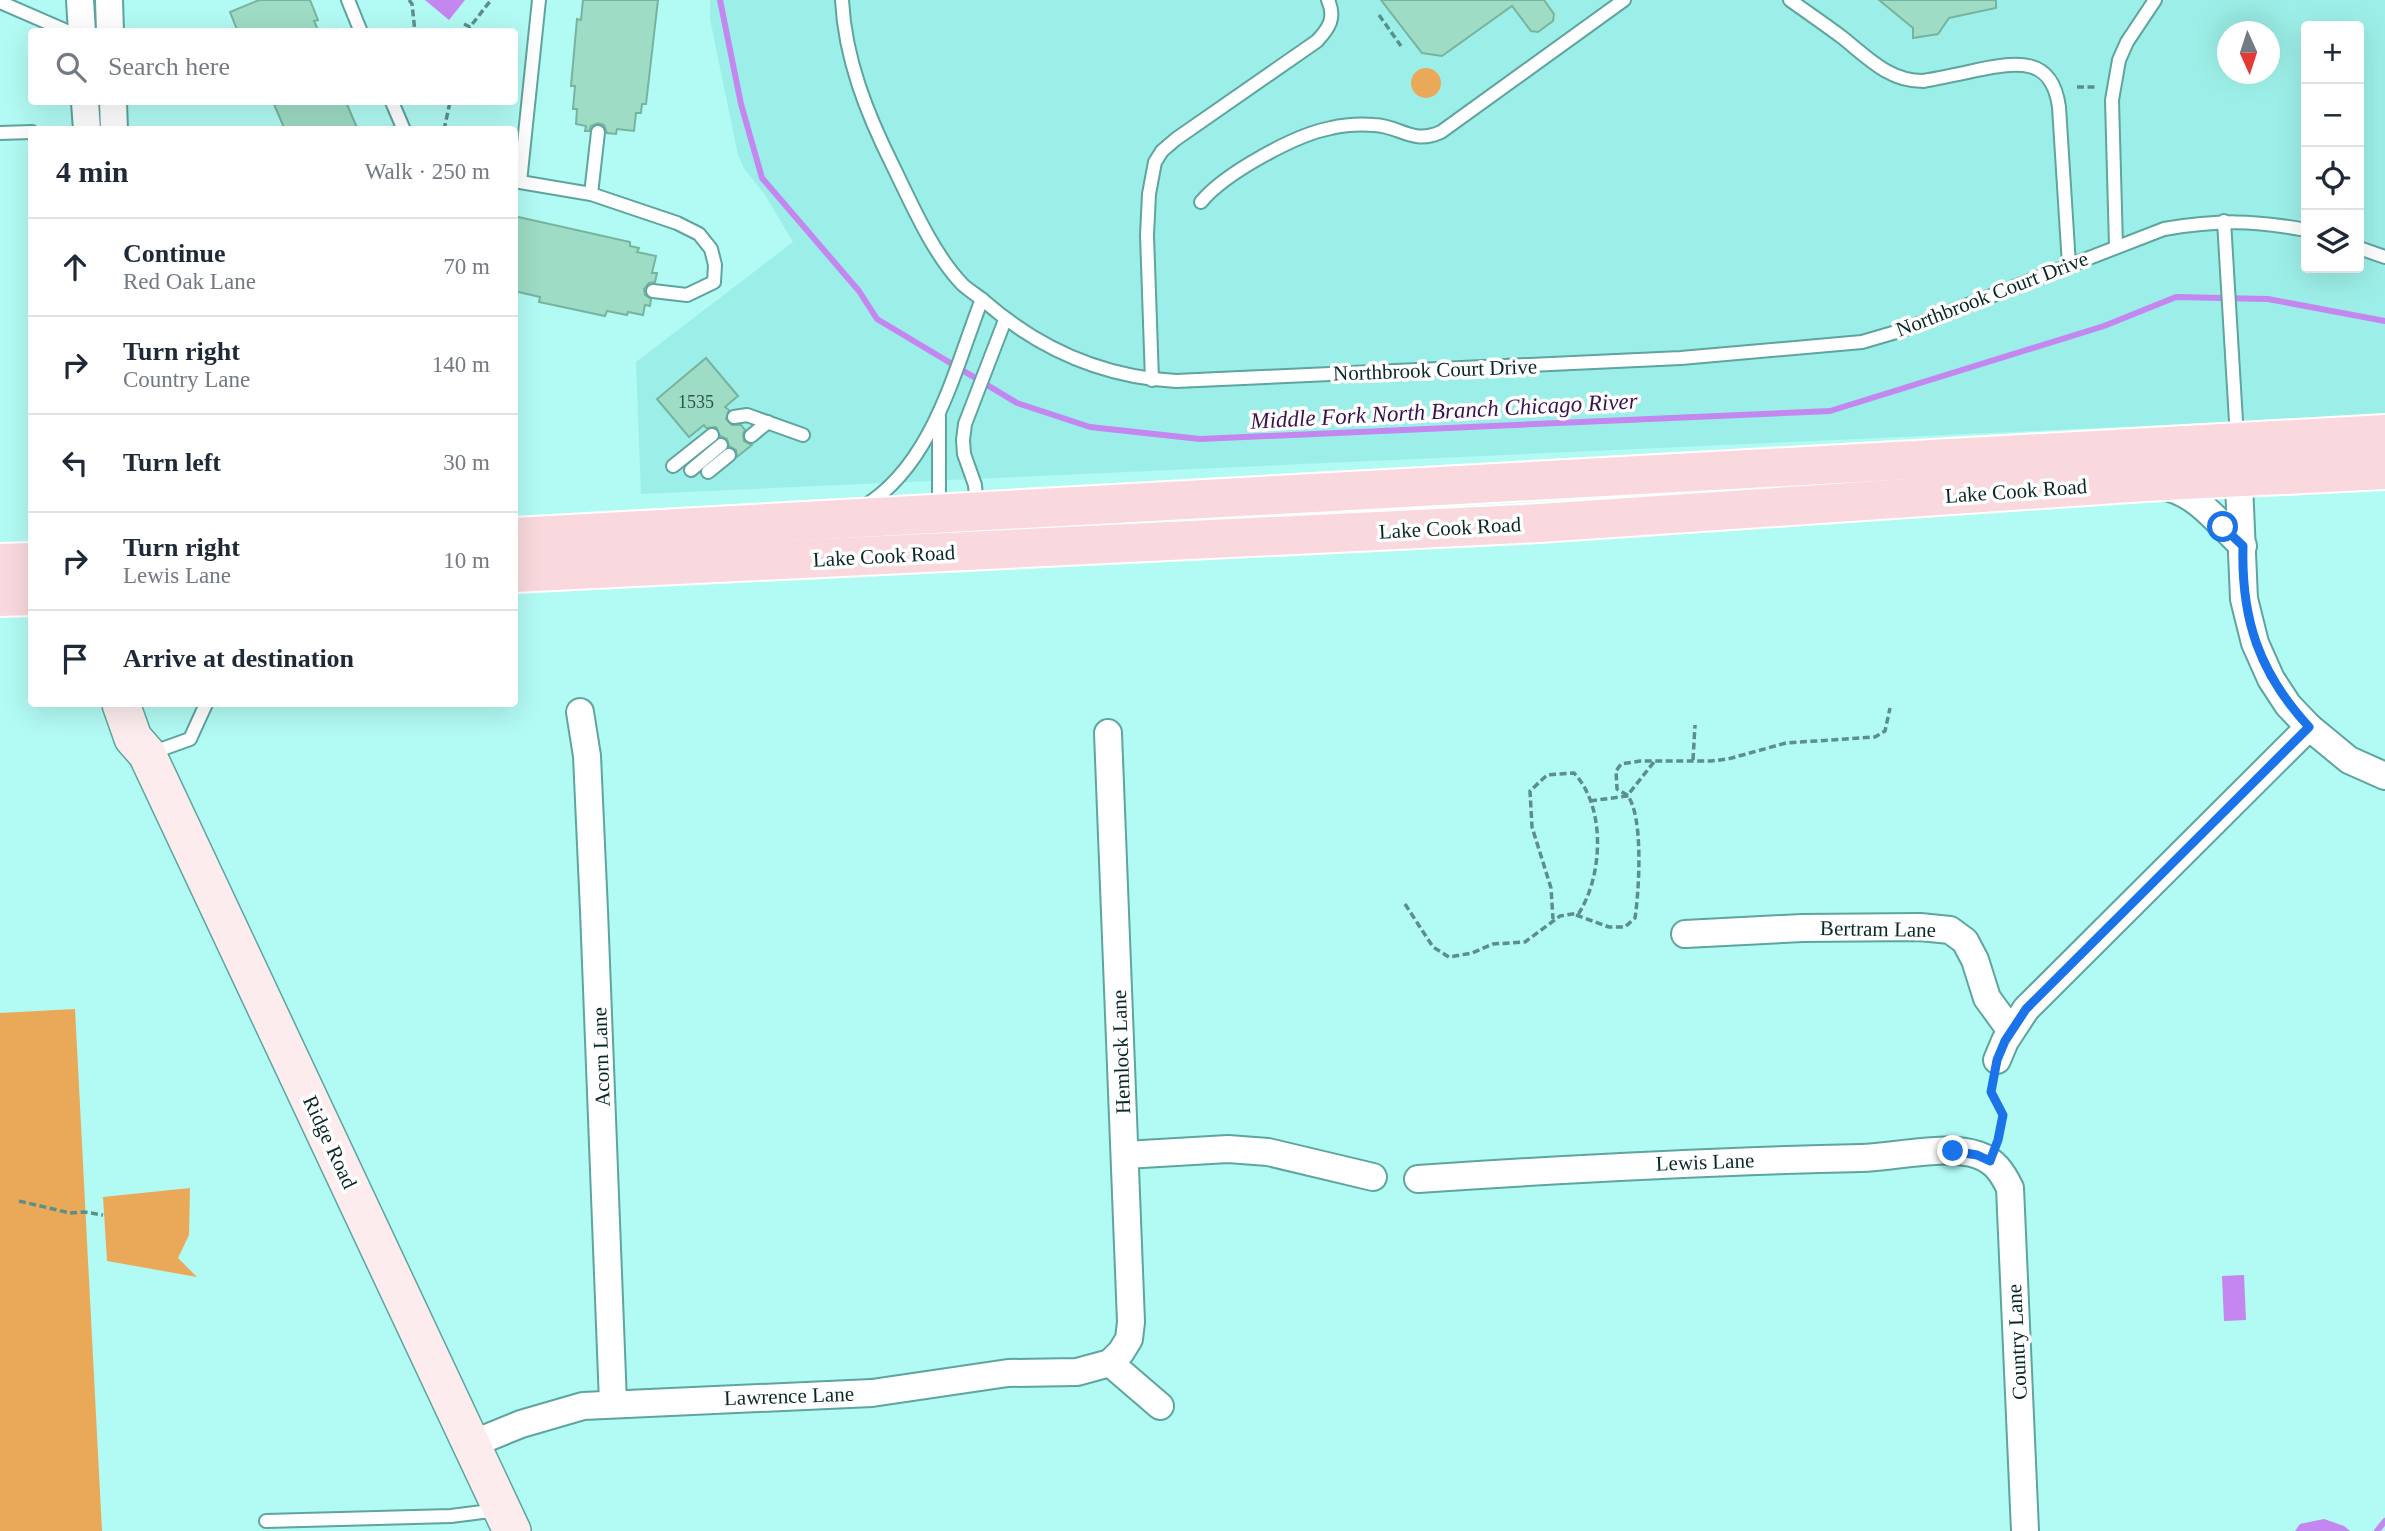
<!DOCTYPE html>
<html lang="en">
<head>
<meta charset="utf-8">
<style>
  :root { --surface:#fff; --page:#f2f2f3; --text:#1f2937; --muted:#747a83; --line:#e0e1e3 }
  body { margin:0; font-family:"Times New Roman",serif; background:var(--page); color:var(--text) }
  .controls { position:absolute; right:21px; top:21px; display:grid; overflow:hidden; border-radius:7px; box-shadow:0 7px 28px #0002 }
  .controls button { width:63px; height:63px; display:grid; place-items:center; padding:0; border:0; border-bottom:2px solid var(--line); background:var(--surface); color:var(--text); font:35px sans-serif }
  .compass { position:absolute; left:2217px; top:21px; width:63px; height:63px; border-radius:50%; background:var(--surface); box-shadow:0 7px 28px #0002; rotate:177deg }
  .stop { position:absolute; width:21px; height:21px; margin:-16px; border:5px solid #1a73e8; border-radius:50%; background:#fff }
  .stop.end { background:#1a73e8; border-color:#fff; box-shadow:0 2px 7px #0008 }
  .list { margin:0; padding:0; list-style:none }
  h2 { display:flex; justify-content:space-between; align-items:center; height:91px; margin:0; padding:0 28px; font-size:30px }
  h2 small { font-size:23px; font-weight:400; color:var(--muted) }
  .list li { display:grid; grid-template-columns:46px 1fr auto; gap:21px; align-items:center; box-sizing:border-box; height:98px; padding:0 28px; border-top:2px solid var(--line) }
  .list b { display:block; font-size:26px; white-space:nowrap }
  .list p { margin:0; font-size:23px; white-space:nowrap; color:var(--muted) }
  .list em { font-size:23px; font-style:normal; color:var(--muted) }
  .icon { flex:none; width:38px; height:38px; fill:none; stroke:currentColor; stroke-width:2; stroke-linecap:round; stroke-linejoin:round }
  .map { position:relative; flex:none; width:2385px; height:1531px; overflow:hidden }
  .search { position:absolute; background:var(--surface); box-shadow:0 7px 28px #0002; left:28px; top:28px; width:490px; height:77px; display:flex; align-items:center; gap:18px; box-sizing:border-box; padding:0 24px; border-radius:7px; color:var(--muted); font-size:26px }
  .panel { position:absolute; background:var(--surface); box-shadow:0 7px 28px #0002; left:28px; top:126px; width:490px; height:581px; border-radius:7px }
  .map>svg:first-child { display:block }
  .built { fill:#9cefe8; fill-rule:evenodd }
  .green { fill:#eaa959 }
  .water { fill:#c387ef }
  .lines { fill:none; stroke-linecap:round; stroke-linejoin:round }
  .stream { stroke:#c387ef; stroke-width:6 }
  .building { fill:#9edcc5; stroke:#77b49e; stroke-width:2 }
  .lane-casing { stroke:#5ea49f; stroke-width:16 }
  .street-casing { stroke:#5ea49f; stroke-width:30 }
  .secondary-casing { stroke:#5ea49f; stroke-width:40 }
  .primary-casing { stroke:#fff; stroke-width:42 }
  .path { stroke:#5c8f8b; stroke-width:3.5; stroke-dasharray:7 3.5; stroke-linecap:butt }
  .lane { stroke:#fff; stroke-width:12 }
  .street { stroke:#fff; stroke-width:26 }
  .secondary { stroke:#fcecee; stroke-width:37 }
  .primary { stroke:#f9d9dd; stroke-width:38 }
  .route { stroke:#1a73e8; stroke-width:9 }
  .labels { text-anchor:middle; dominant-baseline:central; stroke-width:7; stroke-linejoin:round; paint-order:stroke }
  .number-label { font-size:18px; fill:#2e544e }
  .street-label { font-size:21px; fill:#092726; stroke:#fff }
  .water-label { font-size:23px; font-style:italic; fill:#3a1251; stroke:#fff }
</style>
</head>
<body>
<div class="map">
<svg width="2385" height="1531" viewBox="0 0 2385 1531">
  <rect width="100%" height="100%" fill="#b2faf4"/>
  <path class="built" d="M 710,0 L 2385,0 L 2385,415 L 641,494 L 636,362 L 793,242 L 765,195 L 744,168 L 738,155 L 710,19 ZM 2306,26 L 2359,26 L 2359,268 L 2306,268 ZM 2228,32 L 2270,32 L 2270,74 L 2228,74 Z"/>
  <g class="green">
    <circle cx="1426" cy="83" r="15"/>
    <path d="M 75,1009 L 102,1531 L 0,1531 L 0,1013 Z"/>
    <path d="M 190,1188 L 189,1235 L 178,1258 L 197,1277 L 107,1261 L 103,1197 Z"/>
  </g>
  <g class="water">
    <path d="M 425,0 L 465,0 L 449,20 Z"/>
    <path d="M 2244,1275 L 2246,1320 L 2224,1321 L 2222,1276 Z"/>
    <path d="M 2324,1519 L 2344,1526 L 2350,1531 L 2295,1531 L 2300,1524 Z"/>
  </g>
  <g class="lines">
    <g class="stream">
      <path d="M 720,0 L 741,104 L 762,178 L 859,291 L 877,319 L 1017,403 L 1090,427 L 1200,439 L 1830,411 L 2104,326 L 2176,297 L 2268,299 L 2385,321"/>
      <path d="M 2377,1531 L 2385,1521"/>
    </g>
  </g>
  <g class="building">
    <path d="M 259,0 L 310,0 L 318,20 L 314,21 L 319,32 L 238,32 L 230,12 Z"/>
    <path d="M 583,0 L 658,0 L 646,104 L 642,104 L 641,113 L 636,113 L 634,131 L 617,129 L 616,134 L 607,133 L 604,125 L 598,123 L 591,126 L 589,131 L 585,131 L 586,126 L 576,124 L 577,109 L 573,109 L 575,86 L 571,86 L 577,19 L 581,20 Z"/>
    <path d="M 1381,0 L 1544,0 L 1554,14 L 1553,21 L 1538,32 L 1531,31 L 1512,6 L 1442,56 L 1422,53 Z"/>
    <path d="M 1879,0 L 1996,0 L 1996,8 L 1949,18 L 1938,34 L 1913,38 L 1913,28 Z"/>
    <path d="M 273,102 L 346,102 L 358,130 L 285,130 Z"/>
    <path d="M 514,216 L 630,242 L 630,246 L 639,248 L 637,252 L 656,256 L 652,273 L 657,273 L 655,282 L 649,283 L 644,289 L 645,295 L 651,299 L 650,306 L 645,305 L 643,315 L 628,312 L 627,315 L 607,311 L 605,316 L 539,302 L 540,297 L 514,291 Z"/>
    <path d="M 706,358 L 738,396 L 725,407 L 729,410 L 726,419 L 732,425 L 741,425 L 745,430 L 743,434 L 744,441 L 752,445 L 737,457 L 736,450 L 729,446 L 727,439 L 720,436 L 716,427 L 706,428 L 704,425 L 689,437 L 657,399 Z"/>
  </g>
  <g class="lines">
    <g class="lane-casing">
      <g id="lane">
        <path d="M 348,0 L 361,32"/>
        <path d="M 842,0 C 845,59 867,114 893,166 C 912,205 933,254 963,285 C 970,291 978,296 984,301 C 1039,349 1103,377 1176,381 L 1681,358 L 1862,342 L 1903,330 L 2164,229 C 2218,220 2252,220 2306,230"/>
        <path d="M 1790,0 C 1808,13 1826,25 1843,38 C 1868,58 1889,81 1923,81 C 1941,78 1959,74 1977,70 C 2017,62 2052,56 2059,107 L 2069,265"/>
        <path d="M 0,2 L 69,32"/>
        <path d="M 392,102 L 404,130"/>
        <path d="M 0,133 L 32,132"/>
        <path d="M 515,181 L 520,182 L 539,0"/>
        <path d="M 520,182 L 591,194 L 677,223 L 699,234 L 711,249 L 715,265 L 714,282 L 687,295 L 653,291"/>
        <path d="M 591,194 L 598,132"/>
        <path d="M 1201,202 C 1224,174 1294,135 1331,128 C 1344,125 1360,124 1374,125 C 1401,126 1412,145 1441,132 L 1624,0"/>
        <path d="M 2224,221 L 2237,438"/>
        <path d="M 2116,246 L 2112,100 L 2119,60 L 2127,42 L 2155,0"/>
        <path d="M 2359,248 L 2385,257"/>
        <path d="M 1152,380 L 1147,235 L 1149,194 L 1155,162 L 1162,151 L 1176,139 L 1317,41 C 1329,28 1336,18 1328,0"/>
        <path d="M 734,417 L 747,415 L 803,435"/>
        <path d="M 939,417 L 939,511"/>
        <path d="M 751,436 L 768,422"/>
        <path d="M 673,466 L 712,435"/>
        <path d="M 691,470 L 721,445"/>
        <path d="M 708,472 L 729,455"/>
        <path d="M 863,507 C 933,465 954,371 982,299"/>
        <path d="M 980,548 L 975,485 L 964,454 L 963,440 L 965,424 L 1005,320"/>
        <path d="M 151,753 L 190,739 L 206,704"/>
        <path d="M 266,1521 L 451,1516 L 498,1510"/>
      </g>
    </g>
    <g class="street-casing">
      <g id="street">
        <path d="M 80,0 L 82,32"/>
        <path d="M 109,0 L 110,32"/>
        <path d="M 85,102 L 87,130"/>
        <path d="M 113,102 L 114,130"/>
        <path d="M 2238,461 L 2244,599 L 2255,643 L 2271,679 L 2288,705 L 2309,727 L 2349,760 L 2385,776"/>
        <path d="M 2162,486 C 2198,493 2217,522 2243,546"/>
        <path d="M 580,712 L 587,756 L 594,911 L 613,1403"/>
        <path d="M 1685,934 L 1802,928 L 1920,927 L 1950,930 L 1965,941 L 1975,960 L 1987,998 L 2011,1031"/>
        <path d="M 1997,1060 L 2005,1041 L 2026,1009 L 2309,727"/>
        <path d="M 1125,1155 L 1228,1149 L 1268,1152 L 1373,1177"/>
        <path d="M 1418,1179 C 1566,1169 1713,1161 1861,1158 C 1896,1157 1944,1144 1978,1155 C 1995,1161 2002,1172 2010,1188 L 2025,1531"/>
        <path d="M 1110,1363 L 1160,1406"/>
        <path d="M 472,1444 L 521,1424 L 583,1406 L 872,1393 L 1008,1373 L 1077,1372 L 1110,1363 L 1121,1352 L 1129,1339 L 1131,1322 L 1108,733"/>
      </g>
    </g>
    <g class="secondary-casing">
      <path id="secondary" d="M 121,704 L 133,738 L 147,754 L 512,1531"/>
    </g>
    <g class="primary-casing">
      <g id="primary">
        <path d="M 514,537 L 2385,434"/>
        <path d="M 0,563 L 32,562"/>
        <path d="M 514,573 L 1540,523 L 2145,482 L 2385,470"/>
        <path d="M 0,597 L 32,596"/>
      </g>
    </g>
    <g class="path">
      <path d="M 409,0 L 412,4 L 415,32"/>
      <path d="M 1379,15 L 1401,46"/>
      <path d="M 464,24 L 470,27 L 491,0"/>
      <path d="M 2077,87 L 2096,87"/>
      <path d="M 444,130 L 450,102"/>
      <path d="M 1693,760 L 1695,725"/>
      <path d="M 1590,801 L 1627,796 L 1654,762"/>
      <path d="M 1405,904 L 1433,947 L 1449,957 L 1472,953 L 1493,944 L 1525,942 L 1560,916 L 1579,913 C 1603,875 1606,807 1574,773 L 1547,775 L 1530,791 L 1532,827 L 1551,888 L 1553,919"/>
      <path d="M 1576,915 L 1609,927 L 1625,927 L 1635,918 C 1639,892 1644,815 1627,795 C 1624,793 1620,791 1617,789 L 1616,771 L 1621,764 L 1640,761 L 1711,761 L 1728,759 L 1786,743 L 1875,737 L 1885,731 L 1890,708"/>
      <path d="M 1993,1083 L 1991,1092 L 2003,1115 L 1998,1138"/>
      <path d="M 19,1201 L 70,1213 L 84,1212 L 103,1215"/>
    </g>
    <use href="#lane" class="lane"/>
    <use href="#street" class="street"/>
    <use href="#secondary" class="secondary"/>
    <use href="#primary" class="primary"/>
  </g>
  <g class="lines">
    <path class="route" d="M 1953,1151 L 1977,1155 L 1990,1161 L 1998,1140 L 2003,1115 L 1991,1092 L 1997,1060 L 2005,1041 L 2026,1009 L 2309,727 C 2259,673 2241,619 2243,546 L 2223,527"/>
  </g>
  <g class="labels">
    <g class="number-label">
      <text x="696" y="402">1535</text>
    </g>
    <g class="street-label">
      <text transform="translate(1992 294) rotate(-21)">Northbrook Court Drive</text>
      <text transform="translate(1435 370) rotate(-2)">Northbrook Court Drive</text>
      <text transform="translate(2016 491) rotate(-4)">Lake Cook Road</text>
      <text transform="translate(1450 528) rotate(-3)">Lake Cook Road</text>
      <text transform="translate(884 556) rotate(-3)">Lake Cook Road</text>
      <text transform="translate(1878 929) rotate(1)">Bertram Lane</text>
      <text transform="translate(1121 1052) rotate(-92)">Hemlock Lane</text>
      <text transform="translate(601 1057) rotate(-92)">Acorn Lane</text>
      <text transform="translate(330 1142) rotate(65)">Ridge Road</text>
      <text transform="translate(1705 1162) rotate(-2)">Lewis Lane</text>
      <text transform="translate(2017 1342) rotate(-93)">Country Lane</text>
      <text transform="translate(789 1396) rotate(-2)">Lawrence Lane</text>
    </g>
    <g class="water-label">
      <text transform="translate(1444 411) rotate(-3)">Middle Fork North Branch Chicago River</text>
    </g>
  </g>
</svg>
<div class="controls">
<button>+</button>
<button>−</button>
<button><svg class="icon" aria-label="locate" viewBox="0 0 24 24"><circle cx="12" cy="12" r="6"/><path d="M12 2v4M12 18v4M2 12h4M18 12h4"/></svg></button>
<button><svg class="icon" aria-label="layers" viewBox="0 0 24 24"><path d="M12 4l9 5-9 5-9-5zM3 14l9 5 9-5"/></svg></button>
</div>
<svg class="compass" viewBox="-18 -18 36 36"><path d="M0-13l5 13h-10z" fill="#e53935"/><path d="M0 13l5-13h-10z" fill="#747a83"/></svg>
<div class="stop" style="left:2223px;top:527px"></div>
<div class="stop end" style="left:1953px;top:1151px"></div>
<div class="search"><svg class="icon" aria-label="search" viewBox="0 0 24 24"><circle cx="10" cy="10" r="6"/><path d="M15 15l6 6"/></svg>Search here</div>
<section class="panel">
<h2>4 min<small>Walk · 250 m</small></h2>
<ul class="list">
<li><svg class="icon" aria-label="ahead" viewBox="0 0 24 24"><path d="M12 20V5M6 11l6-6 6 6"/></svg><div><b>Continue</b><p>Red Oak Lane</p></div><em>70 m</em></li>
<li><svg class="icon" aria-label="right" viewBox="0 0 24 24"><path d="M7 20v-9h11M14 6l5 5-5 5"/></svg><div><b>Turn right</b><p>Country Lane</p></div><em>140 m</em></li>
<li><svg class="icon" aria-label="left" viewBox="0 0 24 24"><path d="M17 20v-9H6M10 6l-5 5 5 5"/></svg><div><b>Turn left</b></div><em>30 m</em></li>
<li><svg class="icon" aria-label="right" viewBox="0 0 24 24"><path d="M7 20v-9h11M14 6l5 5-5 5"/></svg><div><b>Turn right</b><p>Lewis Lane</p></div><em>10 m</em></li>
<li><svg class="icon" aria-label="arrive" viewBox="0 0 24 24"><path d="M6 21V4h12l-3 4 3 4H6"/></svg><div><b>Arrive at destination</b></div></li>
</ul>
</section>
</div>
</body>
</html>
